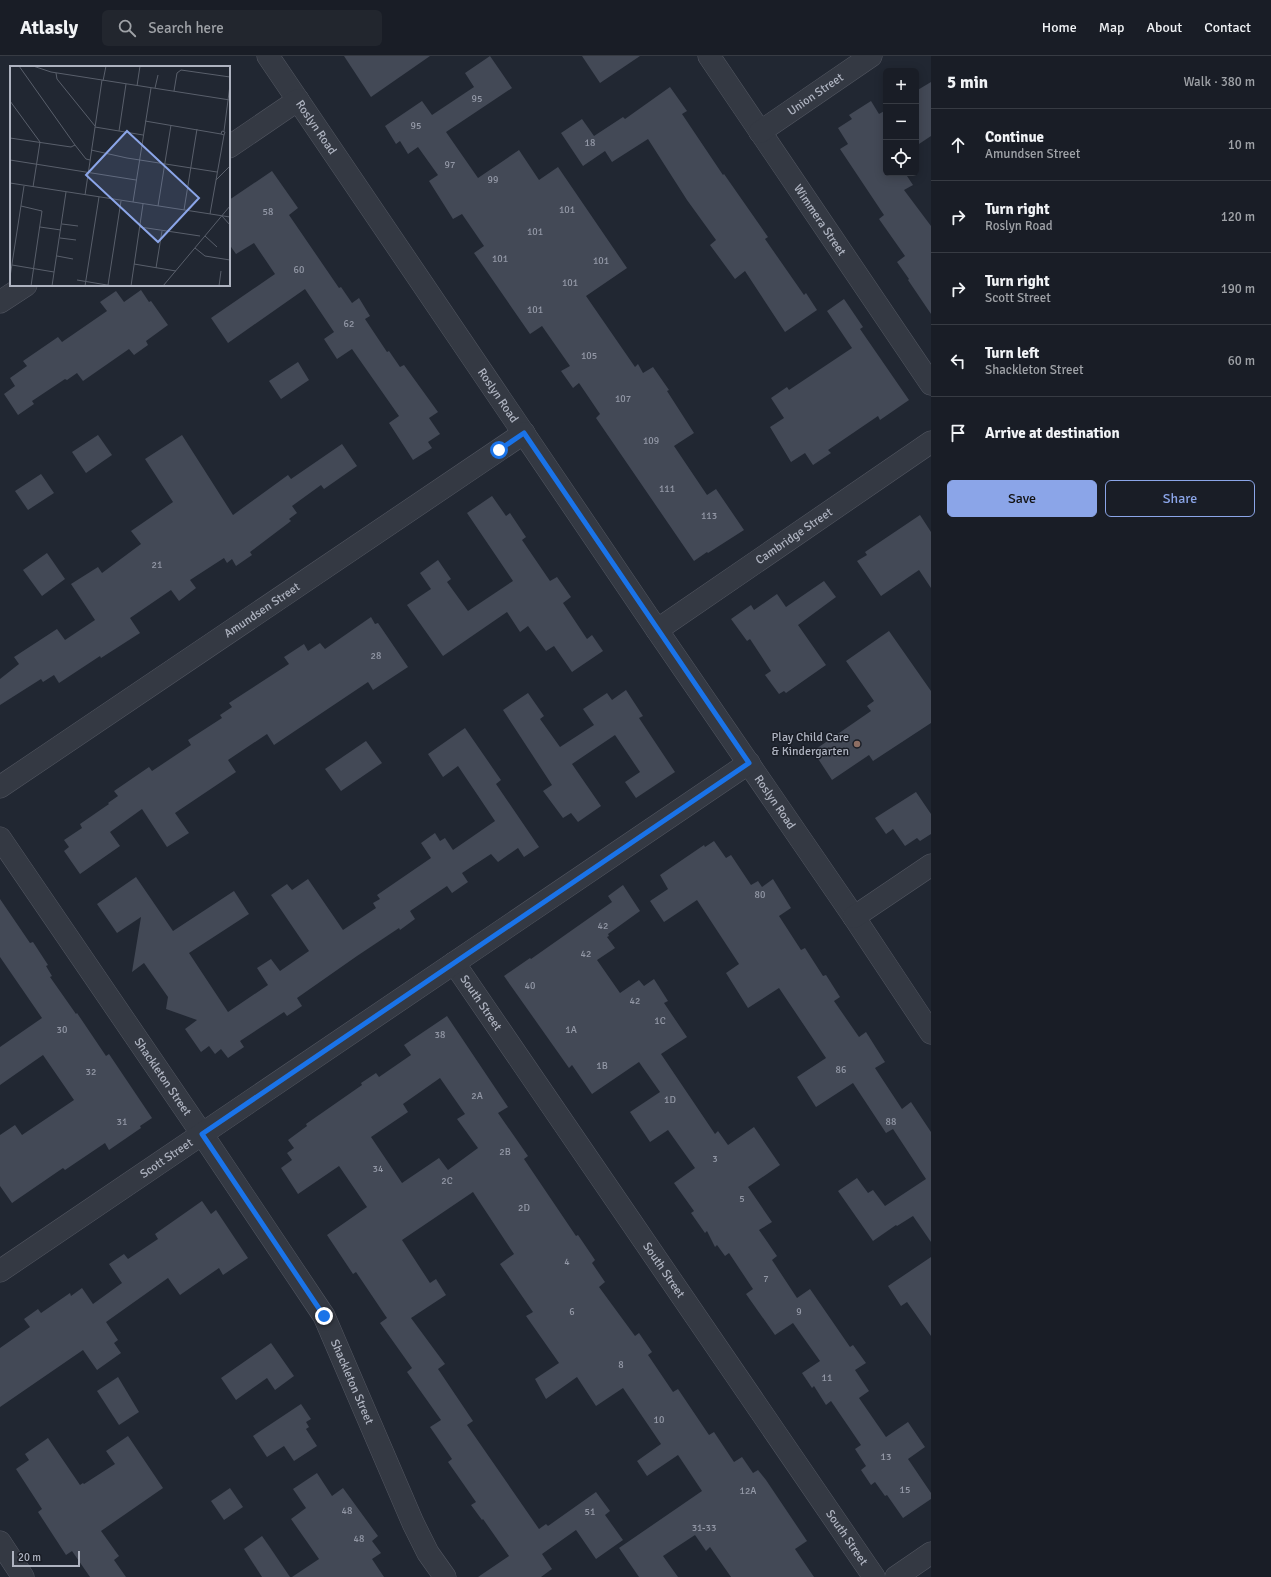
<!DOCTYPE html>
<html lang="en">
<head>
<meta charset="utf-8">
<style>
  :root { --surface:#191d26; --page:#22262e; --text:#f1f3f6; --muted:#9fa2a7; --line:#373b43; --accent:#8ba5e8 }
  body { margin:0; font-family:Signika,sans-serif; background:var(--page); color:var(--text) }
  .controls { position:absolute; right:12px; top:12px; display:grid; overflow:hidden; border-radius:6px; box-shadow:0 2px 10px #0003 }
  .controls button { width:36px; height:36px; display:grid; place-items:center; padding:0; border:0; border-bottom:1px solid var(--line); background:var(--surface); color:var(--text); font:20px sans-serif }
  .scale { position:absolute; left:12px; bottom:10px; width:68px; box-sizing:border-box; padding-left:4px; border:2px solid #aeb3c0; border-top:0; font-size:11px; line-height:14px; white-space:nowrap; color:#aeb3c0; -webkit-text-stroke:3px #1a1e27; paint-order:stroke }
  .stop { position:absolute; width:12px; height:12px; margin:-9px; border:3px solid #1a73e8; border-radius:50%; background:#fff }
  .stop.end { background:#1a73e8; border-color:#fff; box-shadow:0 1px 4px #0008 }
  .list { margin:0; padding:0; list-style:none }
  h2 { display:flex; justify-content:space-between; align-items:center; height:52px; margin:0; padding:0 16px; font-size:17px }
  h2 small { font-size:13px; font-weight:400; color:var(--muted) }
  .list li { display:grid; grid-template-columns:26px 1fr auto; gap:12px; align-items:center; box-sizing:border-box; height:72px; padding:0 16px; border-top:1px solid var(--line) }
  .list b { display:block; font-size:15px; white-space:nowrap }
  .list p { margin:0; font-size:13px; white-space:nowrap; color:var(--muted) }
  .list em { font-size:13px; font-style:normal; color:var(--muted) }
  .actions { display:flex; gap:8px; padding:12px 16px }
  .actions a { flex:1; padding:9px 0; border:1px solid var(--accent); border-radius:6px; text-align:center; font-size:14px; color:var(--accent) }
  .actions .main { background:var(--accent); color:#111 }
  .icon { flex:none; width:22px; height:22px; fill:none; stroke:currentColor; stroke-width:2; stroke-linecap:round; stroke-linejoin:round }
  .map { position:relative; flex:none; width:931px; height:1521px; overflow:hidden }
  header { display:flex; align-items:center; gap:24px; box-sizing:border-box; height:56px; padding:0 20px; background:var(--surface); border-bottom:1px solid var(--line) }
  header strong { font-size:19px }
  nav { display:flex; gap:22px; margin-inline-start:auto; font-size:14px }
  .search { width:280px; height:36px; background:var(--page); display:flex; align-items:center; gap:10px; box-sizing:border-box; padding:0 14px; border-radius:6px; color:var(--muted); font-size:15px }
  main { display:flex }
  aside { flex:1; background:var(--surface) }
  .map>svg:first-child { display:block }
  .building { fill:#434956; fill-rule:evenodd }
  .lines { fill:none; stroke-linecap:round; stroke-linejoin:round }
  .minor-casing { stroke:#525661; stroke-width:23 }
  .minor { stroke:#343943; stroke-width:22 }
  .route { stroke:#1a73e8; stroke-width:5 }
  .education-dot { fill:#8d6e63; stroke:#1a1e27; stroke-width:1.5 }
  .labels { text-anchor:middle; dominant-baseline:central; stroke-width:3; stroke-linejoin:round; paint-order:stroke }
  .number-label { font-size:10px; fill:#9398a6 }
  .street-label { font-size:12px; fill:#aeb3c0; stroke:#1a1e27 }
  .poi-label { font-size:12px; fill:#aeb3c0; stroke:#1a1e27; text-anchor:end }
  .inset-road { fill:none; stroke:#595f6b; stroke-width:1 }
  .view { fill:#8ba5e8; fill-opacity:0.15; stroke:#8ba5e8; stroke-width:2 }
  .inset-edge { fill:none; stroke:#aeb3c0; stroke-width:2 }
</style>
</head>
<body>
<header>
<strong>Atlasly</strong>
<div class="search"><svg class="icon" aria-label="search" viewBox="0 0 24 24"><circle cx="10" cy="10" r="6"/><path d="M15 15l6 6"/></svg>Search here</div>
<nav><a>Home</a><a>Map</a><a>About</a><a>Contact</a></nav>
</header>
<main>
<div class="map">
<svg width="931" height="1521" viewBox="0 0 931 1521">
  <rect width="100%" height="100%" fill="#212732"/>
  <g class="building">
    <path d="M 344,0 L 430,0 L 371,41 Z"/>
    <path d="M 490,0 L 512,32 L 446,76 L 478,122 L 519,94 L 539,124 L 558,111 L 627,212 L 586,240 L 635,311 L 638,308 L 643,317 L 653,311 L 669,334 L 667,335 L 694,377 L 674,390 L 707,439 L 716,433 L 744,474 L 708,497 L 707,496 L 694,505 L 596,362 L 600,358 L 579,327 L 573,332 L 561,315 L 570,310 L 542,270 L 530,278 L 474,197 L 484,190 L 462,158 L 453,163 L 429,125 L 438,119 L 418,91 L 408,98 L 400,85 L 396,88 L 385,70 L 422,45 L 432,59 L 474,31 L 465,17 Z"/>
    <path d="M 582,0 L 640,0 L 600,27 Z"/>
    <path d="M 931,26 L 931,80 L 916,90 L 916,35 Z"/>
    <path d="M 670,31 L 687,55 L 682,58 L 723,119 L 724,118 L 768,181 L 765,183 L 804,239 L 806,237 L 817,254 L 785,276 L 745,215 L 735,223 L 710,189 L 716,184 L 687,144 L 648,83 L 612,106 L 605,95 L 583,110 L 561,77 L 582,63 L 594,80 L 623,61 L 625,63 Z"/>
    <path d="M 871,45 L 879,58 L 886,54 L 886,117 L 905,117 L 913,129 L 904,134 L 931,170 L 931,258 L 908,224 L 909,223 L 897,206 L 905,200 L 879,163 L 884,159 L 840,93 L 848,88 L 838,72 L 852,63 L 849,59 Z"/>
    <path d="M 272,115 L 298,152 L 289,159 L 339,232 L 341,231 L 352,247 L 359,242 L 370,260 L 365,263 L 387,296 L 389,295 L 400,311 L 404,309 L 438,356 L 429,362 L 440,378 L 428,386 L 432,392 L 413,404 L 389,367 L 399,360 L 352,293 L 337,303 L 324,283 L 334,276 L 305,233 L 228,287 L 211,262 L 275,218 L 254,187 L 236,198 L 229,188 L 229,144 Z"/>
    <path d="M 141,234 L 149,246 L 151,245 L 168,269 L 146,285 L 148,289 L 134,299 L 129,293 L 83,325 L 77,317 L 67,324 L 65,323 L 32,345 L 34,348 L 18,359 L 4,338 L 15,330 L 10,322 L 27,310 L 23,305 L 58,281 L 62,286 L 107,255 L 100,246 L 116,235 L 124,246 Z"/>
    <path d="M 844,243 L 863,271 L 860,273 L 909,344 L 880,364 L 878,360 L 828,394 L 831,397 L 813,409 L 805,397 L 791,406 L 770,371 L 784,362 L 771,342 L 787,331 L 789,334 L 852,292 L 827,255 Z"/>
    <path d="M 298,306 L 309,324 L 281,343 L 269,325 Z"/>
    <path d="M 98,379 L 112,399 L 86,417 L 72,396 Z"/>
    <path d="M 182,379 L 233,459 L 288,419 L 291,423 L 342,388 L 357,410 L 324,433 L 321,429 L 292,450 L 297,457 L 289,463 L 291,465 L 250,496 L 252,499 L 236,510 L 232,503 L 227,507 L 224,502 L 190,524 L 196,532 L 179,545 L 171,534 L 130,562 L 140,577 L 101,602 L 100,600 L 59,627 L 54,619 L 43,626 L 41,623 L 0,649 L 0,623 L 19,608 L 14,601 L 57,573 L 65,584 L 95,564 L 71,528 L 98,511 L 102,517 L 141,488 L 131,475 L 173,446 L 145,403 Z"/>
    <path d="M 41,418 L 54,437 L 28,454 L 15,435 Z"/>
    <path d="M 492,440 L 506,460 L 510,457 L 526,481 L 522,484 L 550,525 L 557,521 L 571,541 L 563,547 L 587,583 L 592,579 L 603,595 L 572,616 L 554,590 L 546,595 L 528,570 L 520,576 L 507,556 L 443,600 L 407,549 L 431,533 L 420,517 L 438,504 L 451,523 L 447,526 L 468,555 L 513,525 L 467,457 Z"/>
    <path d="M 920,459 L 931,476 L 931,532 L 919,514 L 881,540 L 857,505 L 867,499 L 865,496 Z"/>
    <path d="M 47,497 L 65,523 L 42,540 L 23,514 Z"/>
    <path d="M 824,525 L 836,541 L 798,569 L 826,609 L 786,637 L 784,635 L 779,638 L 765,619 L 771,615 L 750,583 L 747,585 L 731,563 L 751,549 L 754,554 L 777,538 L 786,551 Z"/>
    <path d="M 371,561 L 375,568 L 378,567 L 408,611 L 373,634 L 368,626 L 274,689 L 267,678 L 228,704 L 236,716 L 175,757 L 189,777 L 167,791 L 142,753 L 110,776 L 120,790 L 80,818 L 64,795 L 69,791 L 64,784 L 82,772 L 80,768 L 109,748 L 108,747 L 118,740 L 114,735 L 149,711 L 152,715 L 191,689 L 188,684 L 222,662 L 220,659 L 232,651 L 229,647 L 289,608 L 284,601 L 304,588 L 308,595 L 320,587 L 325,593 Z"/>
    <path d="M 889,575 L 931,635 L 931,667 L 873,705 L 869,699 L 832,724 L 813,695 L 871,655 L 867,650 L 874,645 L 846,605 Z"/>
    <path d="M 626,634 L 643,660 L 639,662 L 675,716 L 636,742 L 625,726 L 640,716 L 615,679 L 572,708 L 601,750 L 578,766 L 571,757 L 563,762 L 543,735 L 552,729 L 503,654 L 528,637 L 544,660 L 540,663 L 560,691 L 594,669 L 583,653 L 607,637 L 612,644 Z"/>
    <path d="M 465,672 L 501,724 L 496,728 L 539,791 L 524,801 L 518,792 L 498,806 L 491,798 L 462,817 L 468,826 L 452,837 L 447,830 L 410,855 L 415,863 L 400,874 L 399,872 L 357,900 L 297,942 L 302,950 L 287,960 L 284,956 L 240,985 L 244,991 L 228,1002 L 221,993 L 215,998 L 209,990 L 201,996 L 185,973 L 197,964 L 166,953 L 168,941 L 144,907 L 132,916 L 141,861 L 117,877 L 97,848 L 136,821 L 173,875 L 234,835 L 249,858 L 189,897 L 228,956 L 268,929 L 257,912 L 271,903 L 280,915 L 309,895 L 271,839 L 287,828 L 292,834 L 308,823 L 343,874 L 376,852 L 373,847 L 380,843 L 377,839 L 431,802 L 421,787 L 435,777 L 440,785 L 445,782 L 453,794 L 495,765 L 458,710 L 443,721 L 428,698 Z"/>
    <path d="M 366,685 L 382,707 L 341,735 L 325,713 Z"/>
    <path d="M 916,736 L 931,758 L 931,778 L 920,785 L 917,782 L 905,790 L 893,773 L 886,778 L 875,762 Z"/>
    <path d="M 714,785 L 726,802 L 731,799 L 751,829 L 758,825 L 762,831 L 773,823 L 791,852 L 779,860 L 801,894 L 805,892 L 823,920 L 826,919 L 840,941 L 834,945 L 859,981 L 866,976 L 885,1006 L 875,1012 L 902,1053 L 911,1046 L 931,1076 L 931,1186 L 913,1160 L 897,1170 L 896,1169 L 873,1185 L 838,1135 L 857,1122 L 868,1137 L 873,1134 L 885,1150 L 926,1123 L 893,1073 L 886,1077 L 853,1027 L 816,1051 L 797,1021 L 826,1002 L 779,932 L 748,952 L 726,917 L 739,908 L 697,844 L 664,866 L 650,845 L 668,833 L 660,819 L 704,789 L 705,791 Z"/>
    <path d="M 623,829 L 640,855 L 608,878 L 609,880 L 607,881 L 615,892 L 597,904 L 620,937 L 639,924 L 644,930 L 654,923 L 668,945 L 664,947 L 687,981 L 661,998 L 715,1078 L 718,1075 L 728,1089 L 754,1071 L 780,1109 L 748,1131 L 772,1166 L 759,1174 L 777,1200 L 772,1204 L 797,1242 L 810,1233 L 850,1291 L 853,1289 L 866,1307 L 855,1314 L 869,1335 L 859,1342 L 886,1381 L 908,1366 L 925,1391 L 908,1403 L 931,1437 L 931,1443 L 903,1462 L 887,1439 L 885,1440 L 875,1426 L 871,1429 L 861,1414 L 866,1410 L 855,1393 L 861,1389 L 831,1345 L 826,1349 L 814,1330 L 812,1332 L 802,1317 L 820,1305 L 793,1267 L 775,1279 L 746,1238 L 753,1233 L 729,1197 L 725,1200 L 717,1189 L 715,1191 L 707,1175 L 705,1177 L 691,1157 L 694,1155 L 674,1127 L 695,1112 L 668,1074 L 650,1086 L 630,1056 L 660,1036 L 639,1006 L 592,1038 L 572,1009 L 569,1012 L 504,920 L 530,902 L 531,903 L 612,846 L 608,840 Z"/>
    <path d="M 0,843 L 30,887 L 33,886 L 48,909 L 46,910 L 52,920 L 50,921 L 76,958 L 77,957 L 106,1000 L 109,998 L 152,1062 L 140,1070 L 141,1072 L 109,1094 L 105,1087 L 65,1114 L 63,1112 L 12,1147 L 0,1130 L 0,1079 L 15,1069 L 22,1079 L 74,1044 L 43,999 L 0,1029 L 0,991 L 42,962 L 0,901 Z"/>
    <path d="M 447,960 L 508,1051 L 498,1057 L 528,1100 L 524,1103 L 576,1180 L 578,1179 L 595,1204 L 592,1207 L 605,1226 L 599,1231 L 635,1280 L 639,1277 L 652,1296 L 648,1299 L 673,1336 L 678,1333 L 709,1379 L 714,1376 L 734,1406 L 742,1401 L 753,1417 L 758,1414 L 766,1424 L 807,1485 L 795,1493 L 814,1521 L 731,1521 L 710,1491 L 706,1495 L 695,1479 L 663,1500 L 678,1521 L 639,1521 L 619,1492 L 702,1435 L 678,1399 L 647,1420 L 637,1405 L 661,1388 L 623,1332 L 596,1350 L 577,1321 L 546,1343 L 535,1323 L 559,1307 L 526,1260 L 533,1256 L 500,1208 L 514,1198 L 473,1136 L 402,1184 L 430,1227 L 436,1223 L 446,1239 L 411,1262 L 445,1308 L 438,1313 L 473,1365 L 467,1369 L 539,1473 L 546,1468 L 548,1470 L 596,1436 L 610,1455 L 605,1459 L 623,1484 L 596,1503 L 576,1474 L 542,1498 L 552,1513 L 541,1521 L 478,1521 L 509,1500 L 483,1463 L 482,1464 L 471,1449 L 476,1446 L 448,1406 L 452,1403 L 430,1371 L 441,1364 L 407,1316 L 412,1312 L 380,1267 L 387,1262 L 356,1216 L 353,1218 L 327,1179 L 367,1151 L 339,1110 L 298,1138 L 281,1112 L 292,1104 L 287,1097 L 294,1092 L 288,1084 L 307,1070 L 306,1068 L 362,1029 L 361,1027 L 376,1017 L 379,1021 L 411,999 L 404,989 ZM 440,1022 L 465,1058 L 457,1063 L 478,1092 L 448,1114 L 439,1102 L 402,1127 L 371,1081 L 408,1056 L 403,1048 Z"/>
    <path d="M 202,1145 L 211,1158 L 216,1154 L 248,1202 L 223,1219 L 219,1212 L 180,1239 L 168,1222 L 106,1266 L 118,1284 L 114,1287 L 121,1297 L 97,1314 L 83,1294 L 0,1351 L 0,1292 L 30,1271 L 24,1263 L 38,1253 L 41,1257 L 70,1237 L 71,1240 L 82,1232 L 93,1248 L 122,1227 L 109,1208 L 124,1198 L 128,1203 L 158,1183 L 155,1178 Z"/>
    <path d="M 931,1201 L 931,1280 L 907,1246 L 901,1250 L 888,1230 Z"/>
    <path d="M 271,1287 L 294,1320 L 275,1334 L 267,1322 L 236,1344 L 221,1322 Z"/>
    <path d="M 118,1321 L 139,1356 L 119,1369 L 97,1335 Z"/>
    <path d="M 301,1348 L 311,1363 L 306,1366 L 309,1371 L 306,1373 L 317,1390 L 294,1405 L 284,1390 L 267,1401 L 253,1380 Z"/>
    <path d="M 128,1380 L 163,1432 L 101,1475 L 119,1500 L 114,1504 L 126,1521 L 90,1521 L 72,1495 L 66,1499 L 38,1456 L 42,1453 L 16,1413 L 29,1404 L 25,1398 L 48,1382 L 80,1429 L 83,1427 L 84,1428 L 115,1408 L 106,1395 Z"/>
    <path d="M 317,1417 L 332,1440 L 343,1432 L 378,1480 L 372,1485 L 381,1497 L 372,1503 L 384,1521 L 292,1521 L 319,1503 L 291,1463 L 306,1452 L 293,1433 Z"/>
    <path d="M 230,1432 L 243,1451 L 224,1464 L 211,1445 Z"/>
    <path d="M 262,1480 L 269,1490 L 290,1521 L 262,1521 L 244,1493 Z"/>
  </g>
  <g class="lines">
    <g class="minor-casing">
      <g id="minor">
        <path id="s1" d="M 268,0 L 657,574 L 854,861 L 931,977"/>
        <path id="s2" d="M 709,0 L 931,328"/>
        <path id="s3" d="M 760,76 L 871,0"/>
        <path d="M 229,91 L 298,44"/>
        <path d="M 0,246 L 26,229"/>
        <path id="s4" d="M 657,574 L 931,386"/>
        <path id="s5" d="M 0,731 L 524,377"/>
        <path id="s6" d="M 0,782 L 202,1078 L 324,1260 L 413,1467 L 428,1497 L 445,1521"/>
        <path d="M 854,861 L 931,809"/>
        <path id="s7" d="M 454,907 L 874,1521"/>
        <path id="s8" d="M 0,1215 L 749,707"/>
        <path d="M 0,1486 L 23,1521"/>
        <path d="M 896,1521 L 931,1497"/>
      </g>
    </g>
    <use href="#minor" class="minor"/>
  </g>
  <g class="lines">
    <path class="route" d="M 324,1260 L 202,1078 L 749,707 L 524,377 L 499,394"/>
  </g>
  <circle class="education-dot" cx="857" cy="688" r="4"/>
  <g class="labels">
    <g class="number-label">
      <text x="477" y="43">95</text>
      <text x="416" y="70">95</text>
      <text x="590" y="87">18</text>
      <text x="450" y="109">97</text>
      <text x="493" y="124">99</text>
      <text x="567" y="154">101</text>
      <text x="268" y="156">58</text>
      <text x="535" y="176">101</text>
      <text x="500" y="203">101</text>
      <text x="601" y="205">101</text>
      <text x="299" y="214">60</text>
      <text x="570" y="227">101</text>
      <text x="535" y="254">101</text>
      <text x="349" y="268">62</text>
      <text x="589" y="300">105</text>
      <text x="623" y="343">107</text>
      <text x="651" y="385">109</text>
      <text x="667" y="433">111</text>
      <text x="709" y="460">113</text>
      <text x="157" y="509">21</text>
      <text x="376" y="600">28</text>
      <text x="760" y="839">80</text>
      <text x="603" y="870">42</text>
      <text x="586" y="898">42</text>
      <text x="530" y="930">40</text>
      <text x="635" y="945">42</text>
      <text x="660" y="965">1C</text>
      <text x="62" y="974">30</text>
      <text x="571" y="974">1A</text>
      <text x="440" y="979">38</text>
      <text x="602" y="1010">1B</text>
      <text x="841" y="1014">86</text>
      <text x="91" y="1016">32</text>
      <text x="477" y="1040">2A</text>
      <text x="670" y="1044">1D</text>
      <text x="122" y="1066">31</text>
      <text x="891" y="1066">88</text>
      <text x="505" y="1096">2B</text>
      <text x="715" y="1103">3</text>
      <text x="378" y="1113">34</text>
      <text x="447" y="1125">2C</text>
      <text x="742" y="1143">5</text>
      <text x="524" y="1152">2D</text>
      <text x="567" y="1206">4</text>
      <text x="766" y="1223">7</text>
      <text x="572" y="1256">6</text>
      <text x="799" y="1256">9</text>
      <text x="621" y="1309">8</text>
      <text x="827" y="1322">11</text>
      <text x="659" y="1364">10</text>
      <text x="886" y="1401">13</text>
      <text x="905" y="1434">15</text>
      <text x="748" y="1435">12A</text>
      <text x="347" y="1455">48</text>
      <text x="590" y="1456">51</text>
      <text x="704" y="1472">31-33</text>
      <text x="359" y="1483">48</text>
    </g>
    <g class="street-label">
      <text stroke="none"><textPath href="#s3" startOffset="67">Union Street</textPath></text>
      <text stroke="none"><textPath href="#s1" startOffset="86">Roslyn Road</textPath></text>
      <text stroke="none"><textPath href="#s2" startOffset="198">Wimmera Street</textPath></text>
      <text stroke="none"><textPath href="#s1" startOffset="410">Roslyn Road</textPath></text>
      <text stroke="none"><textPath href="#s4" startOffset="166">Cambridge Street</textPath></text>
      <text stroke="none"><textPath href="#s5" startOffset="316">Amundsen Street</textPath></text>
      <text stroke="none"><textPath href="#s1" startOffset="902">Roslyn Road</textPath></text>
      <text stroke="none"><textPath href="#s7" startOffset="48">South Street</textPath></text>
      <text stroke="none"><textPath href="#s6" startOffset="289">Shackleton Street</textPath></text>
      <text stroke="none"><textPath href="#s8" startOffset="201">Scott Street</textPath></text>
      <text stroke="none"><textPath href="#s7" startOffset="372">South Street</textPath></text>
      <text stroke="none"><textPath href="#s6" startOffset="649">Shackleton Street</textPath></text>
      <text stroke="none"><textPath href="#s7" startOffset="696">South Street</textPath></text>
    </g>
    <g class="poi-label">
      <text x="849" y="681">Play Child Care<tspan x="849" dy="14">&amp; Kindergarten</tspan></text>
    </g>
  </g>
  <g transform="translate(10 10)">
    <rect width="220" height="220" fill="#212732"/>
    <path class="inset-road" d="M 9,0 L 65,79 L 76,93 L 80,94M 23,0 L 41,6 L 220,34M 46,7 L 47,13 L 85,60M 93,15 L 96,0M 127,20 L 130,0M 145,22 L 148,9M 164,25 L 167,7 L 171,4 L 220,11M 0,35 L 30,76 L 23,121M 135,55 L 211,68M 85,61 L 133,69M 109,65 L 116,18M 212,65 L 215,66 L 214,69 L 211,68 ZM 214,65 L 220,19M 0,72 L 61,81 L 65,79M 81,84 L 117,92 L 207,106M 0,94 L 126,114M 206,114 L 220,100M 0,117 L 220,151M 75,129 L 92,14M 123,136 L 141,22M 11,140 L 32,145 L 21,220M 148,140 L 161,59M 174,144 L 187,63M 200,148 L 214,69M 212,150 L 220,159M 52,158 L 68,160M 30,161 L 51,164M 130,161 L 190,170M 195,170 L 207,181M 50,172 L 66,174M 185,182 L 195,190 L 220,194M 47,190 L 63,193M 124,198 L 166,205M 2,199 L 44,206M 146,202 L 152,165M 0,211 L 14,120M 67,214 L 103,220M 98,219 L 111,135M 42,220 L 56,126M 75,220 L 89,131M 121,220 L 133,138M 153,220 L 220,140M 209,220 L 211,205"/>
    <path class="view" d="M 117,65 L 189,132 L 148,176 L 76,109 Z"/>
    <rect width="220" height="220" class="inset-edge"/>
  </g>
</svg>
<div class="controls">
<button>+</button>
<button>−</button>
<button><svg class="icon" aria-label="locate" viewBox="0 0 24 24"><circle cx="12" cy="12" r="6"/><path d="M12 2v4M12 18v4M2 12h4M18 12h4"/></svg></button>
</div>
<div class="scale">20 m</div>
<div class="stop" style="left:499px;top:394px"></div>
<div class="stop end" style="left:324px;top:1260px"></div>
</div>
<aside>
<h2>5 min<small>Walk · 380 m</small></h2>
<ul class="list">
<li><svg class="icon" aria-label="ahead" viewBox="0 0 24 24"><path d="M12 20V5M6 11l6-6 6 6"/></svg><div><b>Continue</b><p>Amundsen Street</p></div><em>10 m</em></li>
<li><svg class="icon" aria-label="right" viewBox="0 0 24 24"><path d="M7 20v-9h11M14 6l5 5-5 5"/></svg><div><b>Turn right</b><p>Roslyn Road</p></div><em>120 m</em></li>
<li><svg class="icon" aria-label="right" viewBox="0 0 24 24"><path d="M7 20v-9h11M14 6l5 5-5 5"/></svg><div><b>Turn right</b><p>Scott Street</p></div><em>190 m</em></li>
<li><svg class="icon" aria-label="left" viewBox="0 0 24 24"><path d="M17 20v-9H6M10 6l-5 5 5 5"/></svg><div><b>Turn left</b><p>Shackleton Street</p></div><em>60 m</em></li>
<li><svg class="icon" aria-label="arrive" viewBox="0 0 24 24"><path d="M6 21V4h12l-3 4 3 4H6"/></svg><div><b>Arrive at destination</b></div></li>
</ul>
<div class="actions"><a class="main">Save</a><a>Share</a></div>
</aside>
</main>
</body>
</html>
